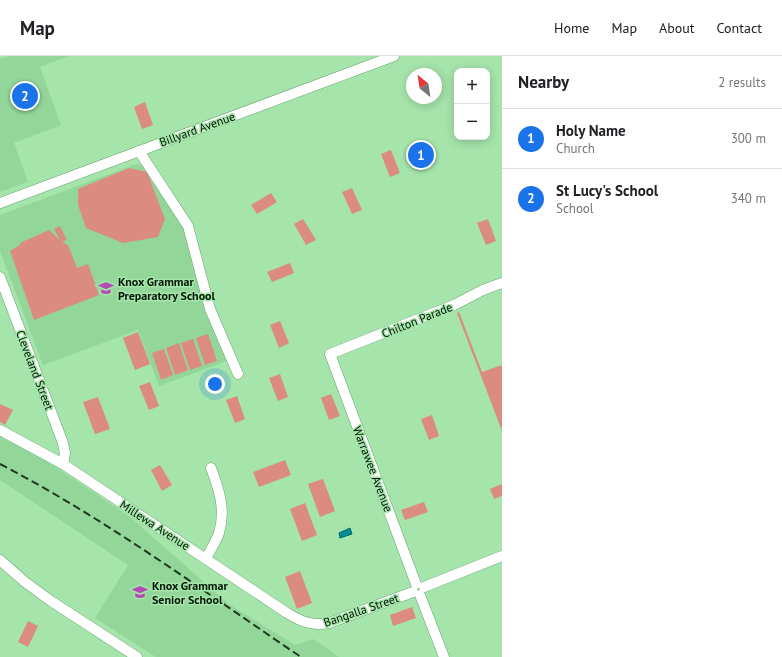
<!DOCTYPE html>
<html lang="en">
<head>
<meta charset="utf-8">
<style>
  :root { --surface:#fff; --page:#f2f2f2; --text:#202124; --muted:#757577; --line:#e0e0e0; --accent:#1a73e8 }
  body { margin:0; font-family:"PT Sans",sans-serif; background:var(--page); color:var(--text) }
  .controls { position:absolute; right:12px; top:12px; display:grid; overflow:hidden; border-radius:8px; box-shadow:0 2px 10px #0003 }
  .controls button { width:36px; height:36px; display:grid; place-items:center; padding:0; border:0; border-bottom:1px solid var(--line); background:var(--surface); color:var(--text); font:20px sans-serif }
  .compass { position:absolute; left:406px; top:12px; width:36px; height:36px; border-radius:50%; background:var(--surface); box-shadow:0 2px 10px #0003; rotate:330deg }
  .you { position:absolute; left:215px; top:328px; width:14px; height:14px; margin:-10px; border:3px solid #fff; border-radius:50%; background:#1a73e8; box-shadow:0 0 0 6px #1a73e833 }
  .badge { display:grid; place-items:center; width:26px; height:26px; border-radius:50%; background:var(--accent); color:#fff; font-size:13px; font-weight:700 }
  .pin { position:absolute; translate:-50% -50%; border:2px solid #fff; box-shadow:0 1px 4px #0006 }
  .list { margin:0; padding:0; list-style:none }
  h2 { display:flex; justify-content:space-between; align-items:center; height:52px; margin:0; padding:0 16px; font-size:17px }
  h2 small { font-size:13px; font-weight:400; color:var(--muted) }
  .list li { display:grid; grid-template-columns:26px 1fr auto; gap:12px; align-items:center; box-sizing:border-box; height:60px; padding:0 16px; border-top:1px solid var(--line) }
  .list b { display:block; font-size:15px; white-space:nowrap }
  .list p { margin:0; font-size:13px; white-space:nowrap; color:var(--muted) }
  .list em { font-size:13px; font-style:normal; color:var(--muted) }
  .map { position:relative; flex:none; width:502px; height:601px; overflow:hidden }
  header { display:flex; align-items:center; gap:24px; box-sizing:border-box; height:56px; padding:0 20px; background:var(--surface); border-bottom:1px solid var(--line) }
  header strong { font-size:19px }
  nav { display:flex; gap:22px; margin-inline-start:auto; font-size:14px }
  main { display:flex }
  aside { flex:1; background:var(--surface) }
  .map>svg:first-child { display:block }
  .built { fill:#93d69a }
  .green { fill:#dc8b82 }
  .water { fill:#008b99; stroke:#00686c }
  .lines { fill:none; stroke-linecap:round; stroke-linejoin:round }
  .minor-casing { stroke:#69a56f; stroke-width:11 }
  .minor { stroke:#fff; stroke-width:10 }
  .rail { stroke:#1e3a21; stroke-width:2; stroke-dasharray:8 4; stroke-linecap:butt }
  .labels { text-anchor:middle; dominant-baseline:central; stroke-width:3; stroke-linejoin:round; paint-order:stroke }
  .street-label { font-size:12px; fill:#001503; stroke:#a5e4ab }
  .poi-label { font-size:12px; font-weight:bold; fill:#001503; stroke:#a5e4ab; text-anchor:start }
</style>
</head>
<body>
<header>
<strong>Map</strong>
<nav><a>Home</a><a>Map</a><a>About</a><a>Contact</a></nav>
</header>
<main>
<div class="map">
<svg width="502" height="601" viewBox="0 0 502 601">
  <rect width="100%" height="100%" fill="#a5e4ab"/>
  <g class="built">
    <path d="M 9,0 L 69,0 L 40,11 L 61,69 L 14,87 L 28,126 L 0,136 L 0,3 Z"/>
    <path d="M 136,108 L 143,110 L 154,122 L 183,173 L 206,258 L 227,305 L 159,330 L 138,274 L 43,309 L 0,195 L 0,159 Z"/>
    <path d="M 0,381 L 45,404 L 130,461 L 230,549 L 295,589 L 313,583 L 339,601 L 156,601 L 95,562 L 128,509 L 0,424 Z"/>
  </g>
  <g class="green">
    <path d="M 145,46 L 153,69 L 142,73 L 134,51 Z"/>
    <path d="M 391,94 L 400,117 L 390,121 L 381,98 Z"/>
    <path d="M 129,112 L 147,116 L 165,163 L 158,181 L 123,187 L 86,172 L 78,149 L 78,133 Z"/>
    <path d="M 352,132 L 362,154 L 352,158 L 342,136 Z"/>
    <path d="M 271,137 L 277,146 L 257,158 L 251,149 Z"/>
    <path d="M 303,163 L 316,184 L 306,189 L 294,168 Z"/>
    <path d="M 488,163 L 496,185 L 486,189 L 477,167 Z"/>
    <path d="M 60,170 L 67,184 L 62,186 L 68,189 L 77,212 L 88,208 L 99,239 L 34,264 L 10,195 L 20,189 L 20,187 L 49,174 L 60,184 L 54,173 Z"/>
    <path d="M 290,207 L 294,217 L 272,226 L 267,216 Z"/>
    <path d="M 459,256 L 482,316 L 502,309 L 502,375 L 457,257 Z"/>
    <path d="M 280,265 L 289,287 L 279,292 L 270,269 Z"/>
    <path d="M 138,276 L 150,308 L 135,314 L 123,282 Z"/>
    <path d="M 208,278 L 217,305 L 205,309 L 196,282 Z"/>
    <path d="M 193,283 L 202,310 L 190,314 L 181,287 Z"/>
    <path d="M 179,287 L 188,314 L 175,319 L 166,292 Z"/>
    <path d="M 164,293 L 173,319 L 161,324 L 152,297 Z"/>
    <path d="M 280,318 L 288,341 L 278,345 L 269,322 Z"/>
    <path d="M 150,326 L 159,350 L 149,354 L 139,330 Z"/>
    <path d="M 331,338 L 340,360 L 329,364 L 321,342 Z"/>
    <path d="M 237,340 L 245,363 L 235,367 L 226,344 Z"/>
    <path d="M 98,341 L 110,373 L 95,378 L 83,346 Z"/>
    <path d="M 0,348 L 13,354 L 5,369 L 0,366 Z"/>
    <path d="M 432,359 L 439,380 L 429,384 L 421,363 Z"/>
    <path d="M 285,404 L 291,419 L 259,431 L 253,416 Z"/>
    <path d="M 160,409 L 172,429 L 162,435 L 151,414 Z"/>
    <path d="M 323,423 L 335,455 L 320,461 L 308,428 Z"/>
    <path d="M 502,428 L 502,440 L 494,443 L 490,433 Z"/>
    <path d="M 424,446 L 428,456 L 405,464 L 401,454 Z"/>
    <path d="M 305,447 L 317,479 L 302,485 L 290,453 Z"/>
    <path d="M 300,515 L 312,547 L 297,553 L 285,521 Z"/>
    <path d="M 412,551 L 416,562 L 393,570 L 390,559 Z"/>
    <path d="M 28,565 L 38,570 L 28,591 L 18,586 Z"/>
  </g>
  <path class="water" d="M 350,472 L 352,478 L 340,482 L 339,477 Z"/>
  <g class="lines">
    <g class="minor-casing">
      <g id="minor">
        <path d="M 139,95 L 188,170 L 210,253 L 238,318"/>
        <path d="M 0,147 L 394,0"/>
        <path d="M 0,221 L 63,387 L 65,397 L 63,408"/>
        <path d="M 0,374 L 63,408 L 287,557 C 302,566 312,570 329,567 L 413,536"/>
        <path d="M 206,503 C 210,494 216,486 219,477 C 226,454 219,433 211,412"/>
        <path d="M 0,504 L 25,526 L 51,545 L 137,601"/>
        <path d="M 416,528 L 330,298 L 454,249 L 483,234 L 502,227"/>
        <path d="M 424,531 L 502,500"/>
        <path d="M 420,539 L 444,601"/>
      </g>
    </g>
    <use href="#minor" class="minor"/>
    <path class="rail" d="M 0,408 C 106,463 203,535 301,601"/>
  </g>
  <defs>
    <g id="school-bare" transform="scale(1.2)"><path d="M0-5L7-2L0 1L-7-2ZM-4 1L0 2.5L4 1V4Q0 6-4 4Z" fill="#b14db3" stroke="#a5e4ab" stroke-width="2.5" paint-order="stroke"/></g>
  </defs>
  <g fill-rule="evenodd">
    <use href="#school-bare" x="106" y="232"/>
    <use href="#school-bare" x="140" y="536"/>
  </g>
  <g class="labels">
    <g class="street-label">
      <text transform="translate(197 73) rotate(-20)">Billyard Avenue</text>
      <text transform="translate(417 264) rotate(-22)">Chilton Parade</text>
      <text transform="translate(35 314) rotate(69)">Cleveland Street</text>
      <text transform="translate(373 413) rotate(69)">Warrawee Avenue</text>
      <text transform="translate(155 469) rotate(33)">Millewa Avenue</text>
      <text transform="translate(361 554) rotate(-19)">Bangalla Street</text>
    </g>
    <g class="poi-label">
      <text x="118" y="225">Knox Grammar<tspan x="118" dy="14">Preparatory School</tspan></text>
      <text x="152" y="529">Knox Grammar<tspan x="152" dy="14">Senior School</tspan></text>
    </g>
  </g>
</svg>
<div class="controls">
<button>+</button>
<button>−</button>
</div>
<svg class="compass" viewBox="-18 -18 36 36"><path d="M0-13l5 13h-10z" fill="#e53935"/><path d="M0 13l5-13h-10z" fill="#757577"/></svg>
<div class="you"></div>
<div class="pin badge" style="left:421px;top:99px">1</div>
<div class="pin badge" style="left:25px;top:40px">2</div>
</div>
<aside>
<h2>Nearby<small>2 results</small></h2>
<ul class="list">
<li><span class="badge">1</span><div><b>Holy Name</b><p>Church</p></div><em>300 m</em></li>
<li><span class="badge">2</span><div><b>St Lucy's School</b><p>School</p></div><em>340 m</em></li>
</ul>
</aside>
</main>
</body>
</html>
